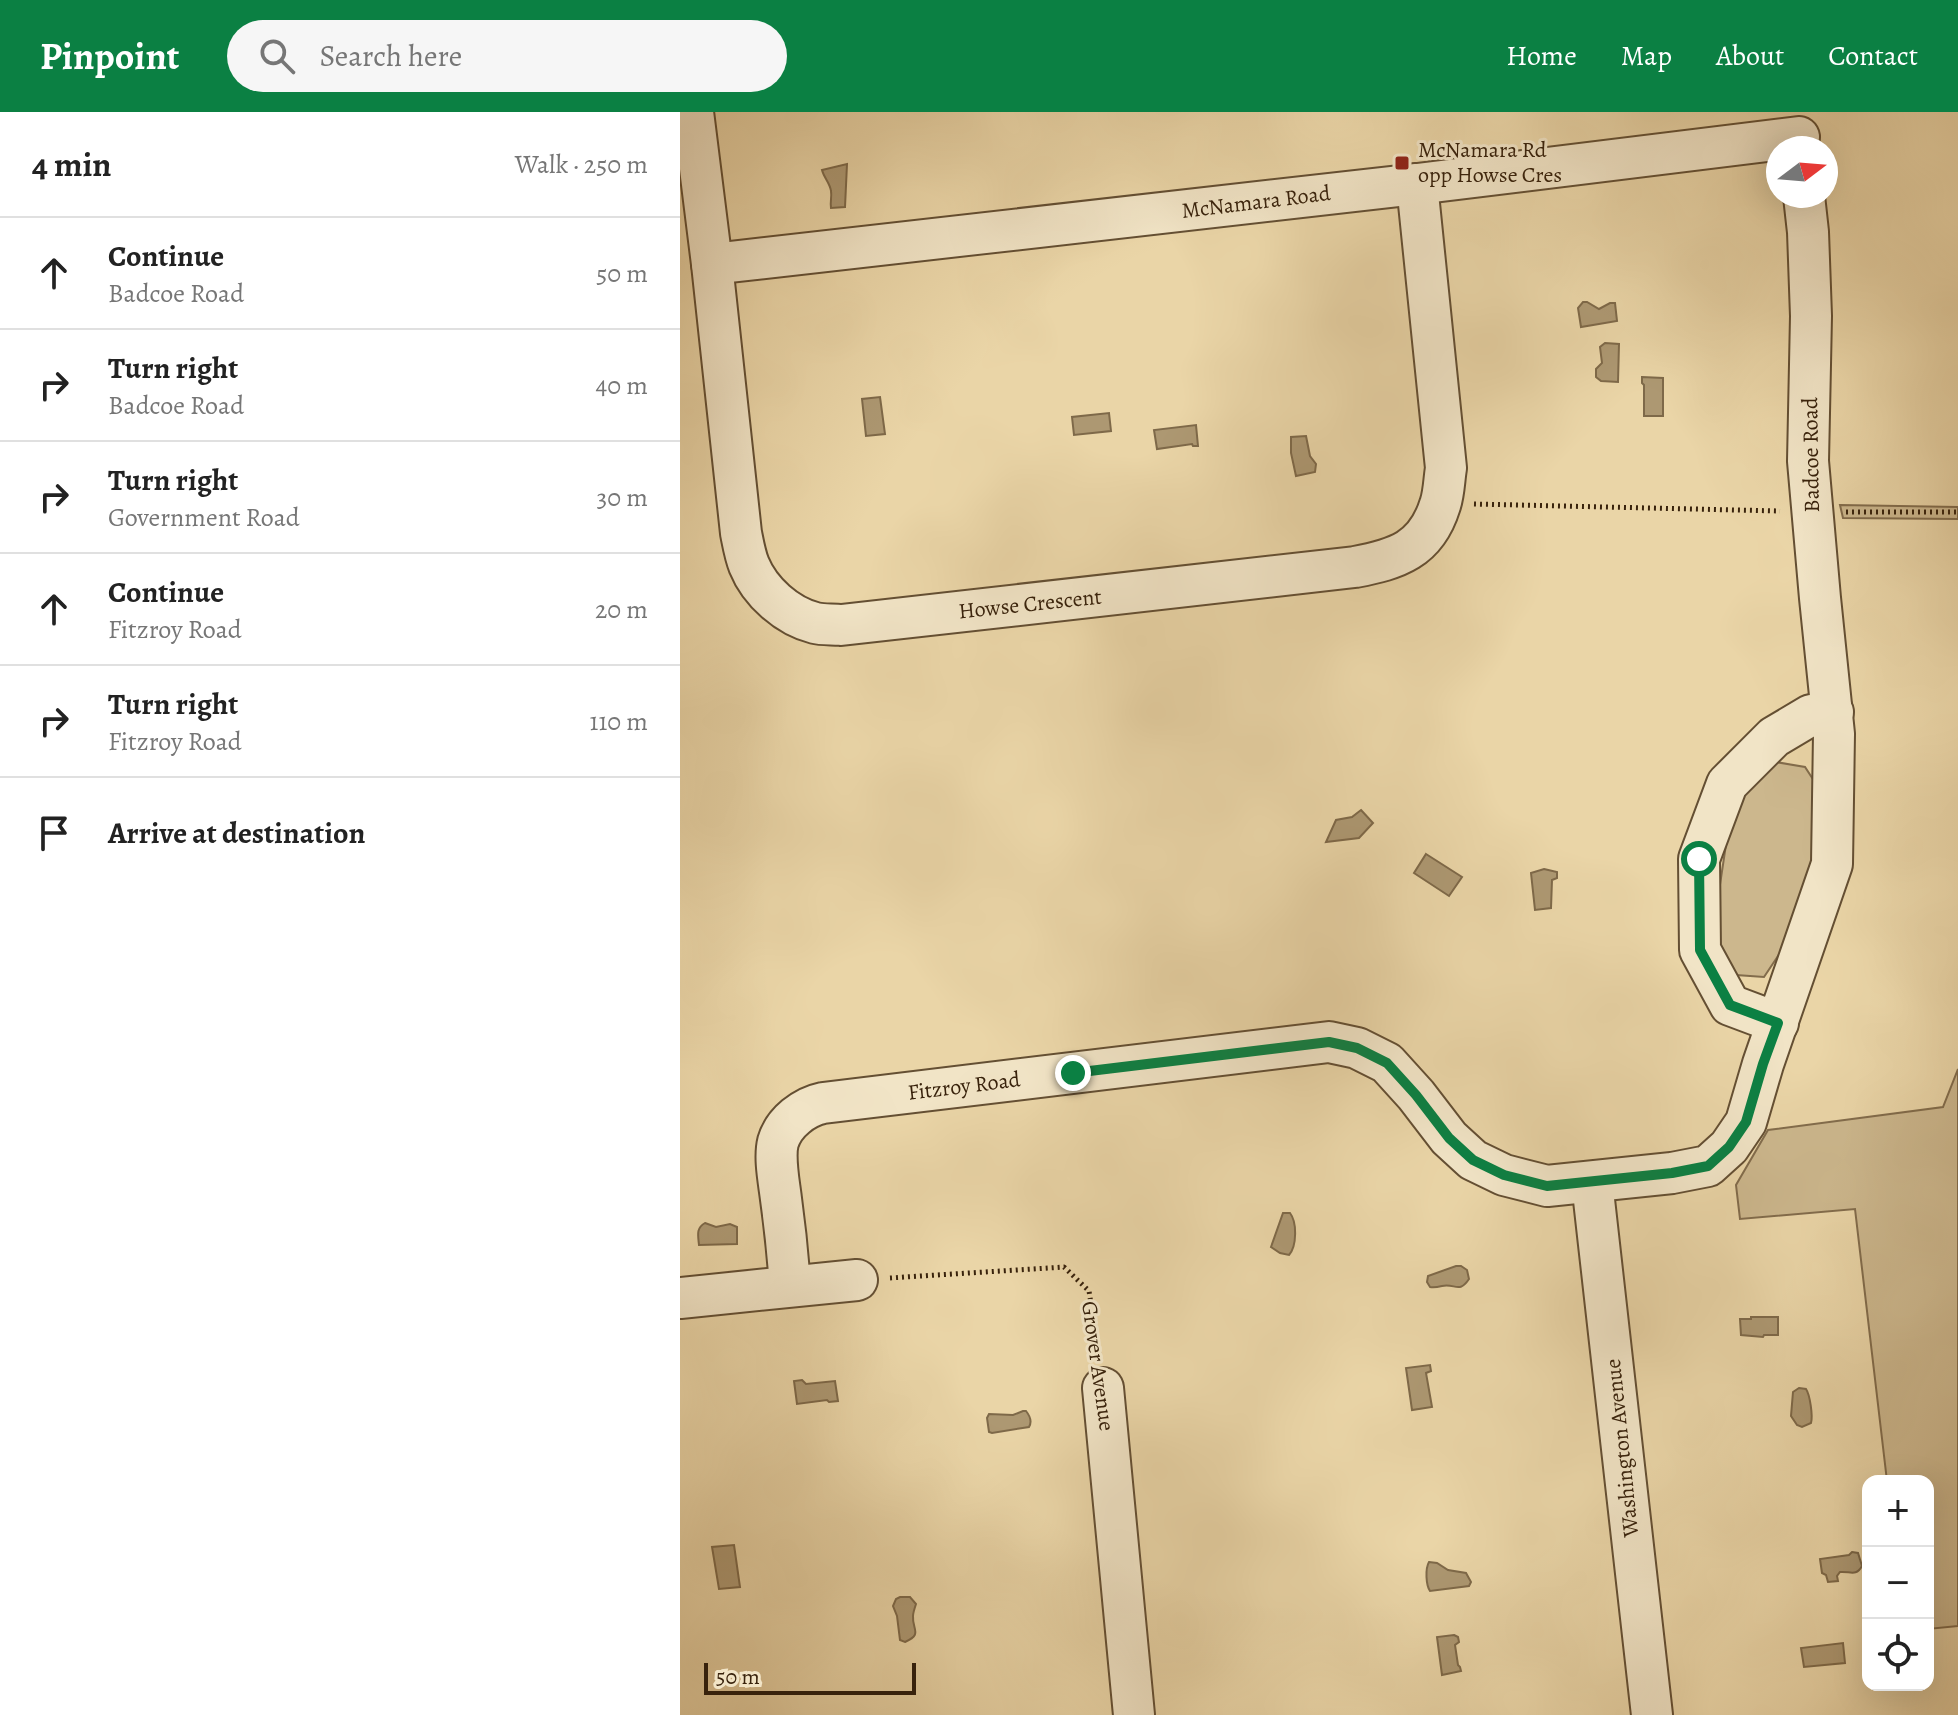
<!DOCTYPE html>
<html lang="en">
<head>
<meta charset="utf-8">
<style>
  :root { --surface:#fff; --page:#f6f6f6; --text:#222; --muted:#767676; --line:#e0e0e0; --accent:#0b8043 }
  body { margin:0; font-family:Alegreya,serif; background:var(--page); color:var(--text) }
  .controls { position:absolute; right:24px; bottom:24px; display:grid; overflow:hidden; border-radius:16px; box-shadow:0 8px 32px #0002 }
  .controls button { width:72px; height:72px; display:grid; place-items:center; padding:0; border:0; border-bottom:2px solid var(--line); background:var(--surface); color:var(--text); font:40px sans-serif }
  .compass { position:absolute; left:1086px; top:24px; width:72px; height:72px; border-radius:50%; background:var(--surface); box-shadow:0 8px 32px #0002; rotate:74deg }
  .scale { position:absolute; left:24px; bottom:20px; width:212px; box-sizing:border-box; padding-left:8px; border:4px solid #38220c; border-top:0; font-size:22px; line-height:28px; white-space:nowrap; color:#38220c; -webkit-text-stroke:6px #f1e4c6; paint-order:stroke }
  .stop { position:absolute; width:24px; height:24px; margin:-18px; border:6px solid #0b8043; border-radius:50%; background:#fff }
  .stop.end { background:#0b8043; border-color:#fff; box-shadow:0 2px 8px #0008 }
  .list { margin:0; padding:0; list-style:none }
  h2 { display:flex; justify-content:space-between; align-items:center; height:104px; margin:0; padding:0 32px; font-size:34px }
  h2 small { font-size:26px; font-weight:400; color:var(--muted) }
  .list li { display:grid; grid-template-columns:52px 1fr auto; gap:24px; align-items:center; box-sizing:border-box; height:112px; padding:0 32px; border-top:2px solid var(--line) }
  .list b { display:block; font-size:30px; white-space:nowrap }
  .list p { margin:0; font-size:26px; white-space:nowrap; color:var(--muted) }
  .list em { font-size:26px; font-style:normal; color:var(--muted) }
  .icon { flex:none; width:44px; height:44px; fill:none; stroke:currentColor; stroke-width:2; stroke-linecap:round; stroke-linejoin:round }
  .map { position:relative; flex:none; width:1278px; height:1603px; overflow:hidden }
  header { display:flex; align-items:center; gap:48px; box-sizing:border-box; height:112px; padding:0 40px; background:var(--accent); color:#fff }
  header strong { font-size:38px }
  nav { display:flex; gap:44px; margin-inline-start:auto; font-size:28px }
  .search { width:560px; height:72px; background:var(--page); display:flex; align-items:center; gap:20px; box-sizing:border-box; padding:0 28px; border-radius:44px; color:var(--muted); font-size:30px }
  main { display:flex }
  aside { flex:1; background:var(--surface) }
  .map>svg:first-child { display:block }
  .green { fill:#ccb78d; stroke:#826c4c; stroke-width:2 }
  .water { fill:#ad9872; stroke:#7e6949; stroke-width:2 }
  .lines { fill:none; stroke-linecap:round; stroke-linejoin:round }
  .minor-casing { stroke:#644f33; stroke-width:44 }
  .path { stroke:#38220c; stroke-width:5; stroke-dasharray:2 4; stroke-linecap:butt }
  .minor { stroke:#f1e4c6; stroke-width:40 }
  .route { stroke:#0b8043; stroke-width:10 }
  .poi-dot { fill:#8f2418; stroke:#f1e4c6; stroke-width:3 }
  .labels { text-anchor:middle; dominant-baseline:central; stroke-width:6; stroke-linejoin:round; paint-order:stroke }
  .poi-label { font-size:22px; fill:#38220c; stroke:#f1e4c6; text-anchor:start }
  .street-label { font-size:22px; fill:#38220c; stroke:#f1e4c6 }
</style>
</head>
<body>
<header>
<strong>Pinpoint</strong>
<div class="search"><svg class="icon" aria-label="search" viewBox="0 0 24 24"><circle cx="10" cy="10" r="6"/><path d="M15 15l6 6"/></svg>Search here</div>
<nav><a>Home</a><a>Map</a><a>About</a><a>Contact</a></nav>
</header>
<main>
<aside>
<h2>4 min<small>Walk · 250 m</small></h2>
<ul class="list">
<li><svg class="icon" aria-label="ahead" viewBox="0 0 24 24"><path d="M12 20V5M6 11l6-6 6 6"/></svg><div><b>Continue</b><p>Badcoe Road</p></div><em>50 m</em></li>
<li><svg class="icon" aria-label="right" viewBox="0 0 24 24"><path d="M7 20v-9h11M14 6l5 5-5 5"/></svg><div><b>Turn right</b><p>Badcoe Road</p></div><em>40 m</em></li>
<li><svg class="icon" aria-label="right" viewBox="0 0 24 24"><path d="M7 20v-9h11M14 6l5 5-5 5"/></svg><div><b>Turn right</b><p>Government Road</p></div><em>30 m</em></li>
<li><svg class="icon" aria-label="ahead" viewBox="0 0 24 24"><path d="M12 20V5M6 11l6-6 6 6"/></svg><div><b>Continue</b><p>Fitzroy Road</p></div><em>20 m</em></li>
<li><svg class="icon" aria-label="right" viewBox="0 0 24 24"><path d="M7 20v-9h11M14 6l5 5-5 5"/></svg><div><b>Turn right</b><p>Fitzroy Road</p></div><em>110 m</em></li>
<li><svg class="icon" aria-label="arrive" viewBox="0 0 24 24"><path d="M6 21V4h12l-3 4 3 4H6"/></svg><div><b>Arrive at destination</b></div></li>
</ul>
</aside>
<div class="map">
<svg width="1278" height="1603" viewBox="0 0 1278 1603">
  <rect width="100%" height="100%" fill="#ead5a7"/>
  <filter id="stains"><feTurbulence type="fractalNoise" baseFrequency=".0025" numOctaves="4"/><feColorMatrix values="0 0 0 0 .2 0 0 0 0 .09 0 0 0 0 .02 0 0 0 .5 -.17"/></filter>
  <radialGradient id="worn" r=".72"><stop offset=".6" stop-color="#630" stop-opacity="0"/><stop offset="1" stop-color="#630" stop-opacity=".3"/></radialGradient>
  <g class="green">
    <path d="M 1160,393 L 1278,395 L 1278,407 L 1163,406 Z"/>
    <path d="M 1090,649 L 1125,655 L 1138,675 L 1133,747 L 1108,829 L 1084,865 L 1056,863 L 1041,845 L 1035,806 L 1051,699 Z"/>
    <path d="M 1278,957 L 1278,1514 L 1248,1517 L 1248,1369 L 1207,1369 L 1175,1097 L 1060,1107 L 1056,1073 L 1088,1018 L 1263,995 Z"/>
  </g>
  <g class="water">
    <path d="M 167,52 L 165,95 L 151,96 C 150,89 152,85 151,79 C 150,71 144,66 142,58 Z"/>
    <path d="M 903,190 L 907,190 L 919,197 L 930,191 L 935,191 L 937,209 L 901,215 L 898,196 Z"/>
    <path d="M 925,231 L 939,232 L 938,270 L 921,269 L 916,265 L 916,257 L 922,251 L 920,235 Z"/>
    <path d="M 962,265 L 983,266 L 983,304 L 964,304 L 964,273 L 962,271 Z"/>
    <path d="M 200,285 L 205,322 L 186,324 L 182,287 Z"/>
    <path d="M 429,301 L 431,319 L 394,323 L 392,305 Z"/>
    <path d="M 516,313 L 518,334 L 513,334 L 512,332 L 477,337 L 474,318 Z"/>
    <path d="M 626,324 L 630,344 L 636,352 L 635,360 L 616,364 L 611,341 L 611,325 Z"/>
    <path d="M 681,698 L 693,711 L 679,726 L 646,730 L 656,708 L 672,705 Z"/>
    <path d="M 746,742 L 782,765 L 769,784 L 734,761 Z"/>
    <path d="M 864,757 L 877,760 L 877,766 L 872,768 L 871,796 L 855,798 L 851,761 Z"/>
    <path d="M 603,1101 L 610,1101 C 617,1110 617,1134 609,1143 L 600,1141 L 591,1135 Z"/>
    <path d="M 25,1111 L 36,1115 L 50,1112 L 57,1115 L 57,1132 L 19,1133 C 18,1123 16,1116 25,1111 Z"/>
    <path d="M 776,1154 L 781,1154 L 787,1158 L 789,1167 C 779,1182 775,1171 762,1174 C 758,1175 754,1176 750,1175 L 747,1170 L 748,1164 Z"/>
    <path d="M 1071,1205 L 1098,1205 L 1098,1223 L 1084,1223 L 1083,1225 L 1061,1223 L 1060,1207 L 1071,1207 Z"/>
    <path d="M 750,1253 L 751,1259 L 746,1261 L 752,1295 L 732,1298 L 726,1256 Z"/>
    <path d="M 122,1268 L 126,1272 L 155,1269 L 158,1289 L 149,1290 L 147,1288 L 117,1292 L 114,1269 Z"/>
    <path d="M 1119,1276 L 1126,1277 C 1130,1283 1133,1304 1131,1311 L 1122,1315 L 1117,1313 L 1111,1304 L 1113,1280 Z"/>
    <path d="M 343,1299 L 346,1299 C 350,1304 352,1310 349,1315 L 312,1321 L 309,1320 L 307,1306 L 309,1302 L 333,1303 Z"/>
    <path d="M 54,1433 L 60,1475 L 39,1477 L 32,1435 Z"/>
    <path d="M 1172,1440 L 1178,1441 L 1182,1454 C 1176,1465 1170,1459 1160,1460 L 1157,1464 L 1158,1469 L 1148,1470 L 1146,1463 L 1142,1461 L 1140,1447 L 1169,1443 Z"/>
    <path d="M 749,1450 L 757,1451 L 768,1458 L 786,1461 L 791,1470 L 789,1474 L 750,1479 C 746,1473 745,1457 749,1450 Z"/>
    <path d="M 220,1485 L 230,1485 L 236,1492 C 235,1495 233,1501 233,1504 C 232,1518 243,1522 225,1530 L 220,1528 L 217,1504 L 213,1494 L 216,1487 Z"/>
    <path d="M 774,1523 L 778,1525 L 779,1530 L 775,1533 L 778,1553 L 780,1555 L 781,1559 L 762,1563 L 757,1525 Z"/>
    <path d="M 1163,1531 L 1165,1551 L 1124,1555 L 1121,1536 Z"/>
  </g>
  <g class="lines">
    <g class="minor-casing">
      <g id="minor">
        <path d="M 13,0 L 32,152 L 61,421 C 63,431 65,443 69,453 C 80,480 107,504 135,511 C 143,513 153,512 161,513 L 675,455 C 717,447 746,438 760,393 C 764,382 764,368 766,356 L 737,72"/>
        <path d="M 32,152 L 737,72 L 1119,25"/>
        <path d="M 1098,911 L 1050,893 L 1020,838 L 1019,747 L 1047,672 L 1094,625 L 1131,603 L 1153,600"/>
        <path d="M 912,1070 L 972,1603"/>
        <path d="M 110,1174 C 108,1145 105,1116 101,1087 C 99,1070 94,1046 98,1030 C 104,1010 124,995 143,991 L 649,930 L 677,936 L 707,951 L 736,983 L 769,1026 L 793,1048 L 824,1063 L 867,1074 L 992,1061 L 1028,1054 L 1049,1035 L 1066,1010 L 1083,952 L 1152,752 L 1154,622 L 1140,486 L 1128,349 L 1131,204 L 1128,120 L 1124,84"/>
        <path d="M 0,1186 L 177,1168"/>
        <path d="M 423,1276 L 454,1603"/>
      </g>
    </g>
    <g class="path">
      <path d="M 794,392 L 1100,399"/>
      <path d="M 1166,400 L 1278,400"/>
      <path d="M 210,1166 L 384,1155 L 409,1179 L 419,1243"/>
    </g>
    <use href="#minor" class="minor"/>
  </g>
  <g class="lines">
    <path class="route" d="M 393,961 L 649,930 L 677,936 L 707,951 L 736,983 L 769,1026 L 793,1048 L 824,1063 L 867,1074 L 992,1061 L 1028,1054 L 1049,1035 L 1066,1010 L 1083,952 L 1098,911 L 1050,893 L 1020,838 L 1019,747"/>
  </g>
  <rect class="poi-dot" x="714" y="43" width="16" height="16" rx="4"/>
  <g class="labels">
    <g class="poi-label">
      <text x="738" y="38">McNamara Rd<tspan x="738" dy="25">opp Howse Cres</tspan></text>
    </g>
    <g class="street-label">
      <text transform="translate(576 90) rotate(-7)">McNamara Road</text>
      <text transform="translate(1131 343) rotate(-91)">Badcoe Road</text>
      <text transform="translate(350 492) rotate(-6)">Howse Crescent</text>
      <text transform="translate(284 974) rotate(-7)">Fitzroy Road</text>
      <text transform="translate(418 1254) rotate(82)">Grover Avenue</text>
      <text transform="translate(942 1336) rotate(-96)">Washington Avenue</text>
    </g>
  </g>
  <rect width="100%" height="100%" filter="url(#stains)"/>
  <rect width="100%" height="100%" fill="url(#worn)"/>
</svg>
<div class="controls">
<button>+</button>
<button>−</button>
<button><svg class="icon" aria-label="locate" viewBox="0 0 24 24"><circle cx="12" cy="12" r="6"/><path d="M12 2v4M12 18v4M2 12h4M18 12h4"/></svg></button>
</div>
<svg class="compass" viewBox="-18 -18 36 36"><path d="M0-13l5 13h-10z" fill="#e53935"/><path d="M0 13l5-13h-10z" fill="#767676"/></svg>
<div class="scale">50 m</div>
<div class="stop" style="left:1019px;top:747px"></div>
<div class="stop end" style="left:393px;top:961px"></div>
</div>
</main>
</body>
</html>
